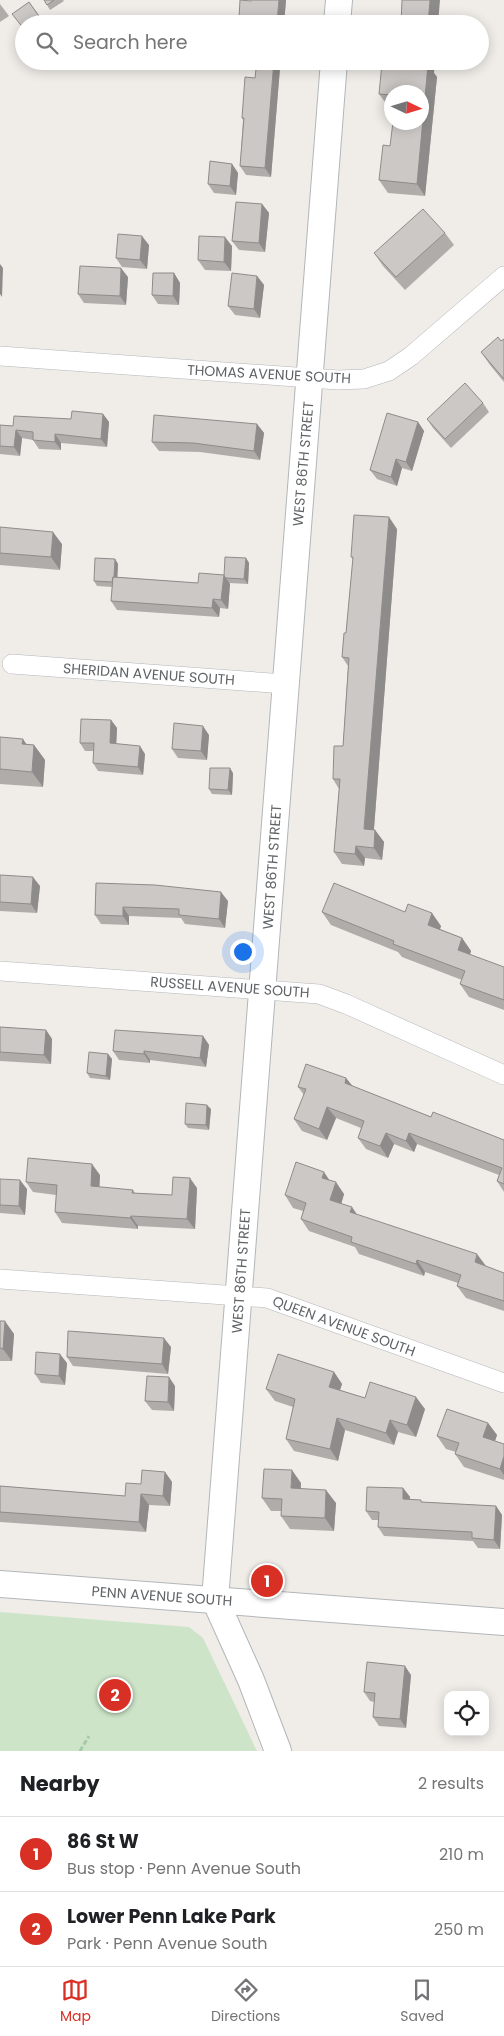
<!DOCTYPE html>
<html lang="en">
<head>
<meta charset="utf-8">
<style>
  :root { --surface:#fff; --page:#f6f6f6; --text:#202124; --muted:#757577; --line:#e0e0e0; --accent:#d93025 }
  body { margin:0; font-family:Poppins,sans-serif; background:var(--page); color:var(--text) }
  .controls { position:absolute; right:15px; bottom:15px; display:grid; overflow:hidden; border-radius:10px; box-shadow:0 2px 12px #0003 }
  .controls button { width:45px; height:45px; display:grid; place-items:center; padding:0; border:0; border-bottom:1px solid var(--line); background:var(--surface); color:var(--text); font:25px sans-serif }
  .compass { position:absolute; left:384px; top:85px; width:45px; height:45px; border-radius:50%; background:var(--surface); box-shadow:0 2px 12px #0003; rotate:94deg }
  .you { position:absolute; left:242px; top:951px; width:18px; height:18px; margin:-12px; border:4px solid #fff; border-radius:50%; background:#1a73e8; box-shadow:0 0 0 8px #1a73e833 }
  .badge { display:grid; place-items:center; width:32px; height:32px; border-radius:50%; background:var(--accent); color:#fff; font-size:16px; font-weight:700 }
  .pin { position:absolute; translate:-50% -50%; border:2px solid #fff; box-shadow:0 1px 5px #0006 }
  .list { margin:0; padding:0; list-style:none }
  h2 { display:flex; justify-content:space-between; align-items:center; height:65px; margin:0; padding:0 20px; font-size:21px }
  h2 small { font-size:16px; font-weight:400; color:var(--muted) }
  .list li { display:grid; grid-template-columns:32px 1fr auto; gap:15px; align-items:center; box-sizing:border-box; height:75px; padding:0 20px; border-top:1px solid var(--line) }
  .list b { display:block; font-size:19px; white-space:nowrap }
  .list p { margin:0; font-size:16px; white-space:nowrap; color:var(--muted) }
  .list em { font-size:16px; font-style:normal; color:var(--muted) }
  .icon { flex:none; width:28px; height:28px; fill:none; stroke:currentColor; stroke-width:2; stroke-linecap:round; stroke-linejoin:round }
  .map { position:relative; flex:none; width:504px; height:1751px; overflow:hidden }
  .search { position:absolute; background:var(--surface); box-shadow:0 2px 12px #0003; left:15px; right:15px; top:15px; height:55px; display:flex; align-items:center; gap:12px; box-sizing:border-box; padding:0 18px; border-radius:28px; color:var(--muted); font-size:19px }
  .sheet { height:215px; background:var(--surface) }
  nav { display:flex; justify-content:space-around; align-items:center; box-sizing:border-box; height:70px; border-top:1px solid var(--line); background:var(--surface); font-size:14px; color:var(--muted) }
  nav a { display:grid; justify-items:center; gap:2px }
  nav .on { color:var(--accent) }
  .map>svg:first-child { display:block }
  .green { fill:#cde4c8 }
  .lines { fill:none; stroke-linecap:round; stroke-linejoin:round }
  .street-casing { stroke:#b3b6b9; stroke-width:20 }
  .secondary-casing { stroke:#b2b6b9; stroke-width:28 }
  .path { stroke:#a5caa9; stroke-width:3; stroke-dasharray:5 2.5; stroke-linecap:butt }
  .street { stroke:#fff; stroke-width:19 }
  .secondary { stroke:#fff; stroke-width:26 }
  .wall { fill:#afaca9 }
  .shaded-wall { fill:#8e8c8a }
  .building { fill:#cbc8c5; stroke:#8e8c8a }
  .labels { text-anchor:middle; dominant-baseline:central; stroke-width:4; stroke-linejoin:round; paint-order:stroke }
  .street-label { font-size:14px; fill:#606467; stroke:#fff }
</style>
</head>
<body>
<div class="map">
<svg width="504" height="1751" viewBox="0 0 504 1751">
  <rect width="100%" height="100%" fill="#f0ede9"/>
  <path class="green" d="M 0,1612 L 189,1627 L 203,1638 L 257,1751 L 0,1751 Z"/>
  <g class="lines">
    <g class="street-casing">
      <g id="street">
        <path d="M 0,356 L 338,380 L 364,379 L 389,371 L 411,356 L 504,276"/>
        <path d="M 12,664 L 285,684"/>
        <path d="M 0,971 L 319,994 L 346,1004 L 504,1075"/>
        <path d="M 0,1279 L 267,1298 L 504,1383"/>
      </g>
    </g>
    <g class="secondary-casing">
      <g id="secondary">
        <path d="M 337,24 L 339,0"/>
        <path d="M 0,1584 L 504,1622"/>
        <path d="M 278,1751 L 251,1680 L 215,1600 L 334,61"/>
      </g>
    </g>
    <path class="path" d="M 80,1751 L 89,1736"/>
    <use href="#street" class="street"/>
    <use href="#secondary" class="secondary"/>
  </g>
  <g class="wall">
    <path d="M 44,0 L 63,0 L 64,1 L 50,10 Z"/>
    <path d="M 286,0 L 284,24 L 242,24 L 239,18 L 251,1 Z"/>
    <path d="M 29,2 L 45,23 L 44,24 L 24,24 Z"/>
    <path d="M 0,4 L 9,16 L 0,22 Z"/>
    <path d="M 257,61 L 275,61 L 280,68 L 271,177 L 246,175 L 240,166 L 243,120 L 242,118 L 255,78 Z"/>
    <path d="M 434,73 L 437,77 L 425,196 L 388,193 L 379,180 L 390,146 L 422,92 L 392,92 L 392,106 L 388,106 L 379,94 Z"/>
    <path d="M 232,164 L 238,173 L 236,195 L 214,193 L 208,184 Z"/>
    <path d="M 262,204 L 269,213 L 265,252 L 239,250 L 232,241 Z"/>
    <path d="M 445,233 L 454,245 L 405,290 L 383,266 L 374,253 Z"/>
    <path d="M 149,245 L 147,269 L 122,267 L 116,258 Z"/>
    <path d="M 232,246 L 231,271 L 205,270 L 198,260 Z"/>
    <path d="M 174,273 L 180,283 L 179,305 L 158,304 L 152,295 Z"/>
    <path d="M 257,276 L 264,285 L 260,318 L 235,315 L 228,306 Z"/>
    <path d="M 128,277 L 126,305 L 84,303 L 78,294 Z"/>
    <path d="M 504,339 L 504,382 L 490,365 L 481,352 L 501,341 Z"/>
    <path d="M 483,403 L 489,412 L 451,448 L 433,428 L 427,419 Z"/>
    <path d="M 103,414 L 109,422 L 107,447 L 61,443 L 61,450 L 39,449 L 33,440 L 22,438 L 20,456 L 0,454 L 0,425 L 13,426 L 71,419 Z"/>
    <path d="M 418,422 L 424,431 L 412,471 L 402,468 L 397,486 L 377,479 L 370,470 Z"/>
    <path d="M 257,424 L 264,433 L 260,460 L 200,452 L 159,451 L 152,442 Z"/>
    <path d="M 0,527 L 62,544 L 60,570 L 0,565 Z"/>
    <path d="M 397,529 L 374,829 L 375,830 L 384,842 L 382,860 L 365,858 L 364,866 L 342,864 L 334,852 L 339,789 L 333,779 L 343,746 L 348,666 L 342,657 L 346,633 L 353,559 L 351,557 Z"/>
    <path d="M 246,558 L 249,563 L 248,584 L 229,583 L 230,584 L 228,609 L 220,608 L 219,617 L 117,610 L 111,601 L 112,587 L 97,586 L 94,581 L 115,559 L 118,564 L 117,577 L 198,583 L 224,576 Z"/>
    <path d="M 111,720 L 117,728 L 116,744 L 145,754 L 143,775 L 98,771 L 93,763 L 93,751 L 85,751 L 80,743 Z"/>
    <path d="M 209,735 L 207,760 L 178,758 L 172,749 Z"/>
    <path d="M 0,737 L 27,744 L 34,745 L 45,760 L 43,787 L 0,784 Z"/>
    <path d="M 233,773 L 232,795 L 212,794 L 209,789 Z"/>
    <path d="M 0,875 L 40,886 L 37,913 L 0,911 Z"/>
    <path d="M 96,883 L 228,901 L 225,928 L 185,924 L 181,918 L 129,916 L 129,925 L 101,924 L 95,915 Z"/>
    <path d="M 322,912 L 405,912 L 441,926 L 440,929 L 462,938 L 471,951 L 470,955 L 504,967 L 504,1010 L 469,997 L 460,984 L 462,980 L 402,957 L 398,952 L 331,925 Z"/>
    <path d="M 0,1027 L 46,1030 L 52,1039 L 51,1064 L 0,1061 Z"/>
    <path d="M 203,1036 L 209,1045 L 206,1067 L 150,1060 L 150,1063 L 119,1060 L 113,1051 Z"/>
    <path d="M 108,1054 L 112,1059 L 110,1080 L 90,1078 L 87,1073 Z"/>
    <path d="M 346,1078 L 352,1086 L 431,1117 L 504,1140 L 504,1192 L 497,1181 L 499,1175 L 417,1144 L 414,1152 L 394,1144 L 388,1158 L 366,1149 L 358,1138 L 361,1128 L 336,1118 L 327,1140 L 302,1131 L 294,1119 L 304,1095 L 298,1087 Z"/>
    <path d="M 211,1109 L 209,1130 L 188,1128 L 185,1124 Z"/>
    <path d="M 100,1175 L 99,1187 L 133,1190 L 135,1193 L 172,1195 L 197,1188 L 195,1229 L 138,1226 L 138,1229 L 62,1223 L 55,1212 L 56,1195 L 33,1192 L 26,1182 Z"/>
    <path d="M 0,1179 L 27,1189 L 25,1215 L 0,1213 Z"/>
    <path d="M 329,1180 L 344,1194 L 341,1204 L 357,1215 L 504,1273 L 504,1311 L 466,1298 L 457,1286 L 458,1283 L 425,1272 L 424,1276 L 359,1254 L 355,1247 L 309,1231 L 301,1219 L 303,1211 L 293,1208 L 285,1195 Z"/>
    <path d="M 0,1321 L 14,1334 L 12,1361 L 0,1361 Z"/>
    <path d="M 171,1347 L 168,1374 L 73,1366 L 67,1357 Z"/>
    <path d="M 67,1363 L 65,1385 L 41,1383 L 35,1374 Z"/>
    <path d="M 334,1372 L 342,1384 L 340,1390 L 365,1398 L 425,1409 L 416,1437 L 398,1432 L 394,1445 L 345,1430 L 338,1461 L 294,1451 L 286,1439 L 293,1407 L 275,1401 L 266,1389 Z"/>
    <path d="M 175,1386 L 174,1411 L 152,1410 L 145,1401 Z"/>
    <path d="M 488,1423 L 497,1435 L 495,1441 L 504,1444 L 504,1480 L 464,1467 L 455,1454 L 456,1452 L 446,1449 L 437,1436 Z"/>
    <path d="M 165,1472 L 172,1482 L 170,1506 L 149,1505 L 146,1532 L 0,1522 L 0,1486 L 125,1496 L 141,1484 Z"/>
    <path d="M 301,1483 L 301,1488 L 336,1503 L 334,1531 L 290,1529 L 281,1516 L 281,1511 L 271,1511 L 262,1498 Z"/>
    <path d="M 403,1488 L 410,1497 L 409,1499 L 423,1502 L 496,1506 L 502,1515 L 500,1549 L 478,1548 L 473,1541 L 384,1536 L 378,1527 L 378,1520 L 372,1520 L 366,1511 Z"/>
    <path d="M 411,1675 L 406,1728 L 379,1726 L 373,1717 L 374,1702 L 370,1701 L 364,1692 Z"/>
  </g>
  <g class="shaded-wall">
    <path d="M 279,0 L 286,0 L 284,24 L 279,24 L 277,22 Z"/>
    <path d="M 430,0 L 440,0 L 438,24 L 428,24 Z"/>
    <path d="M 274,61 L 275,61 L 280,68 L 271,177 L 265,168 Z"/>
    <path d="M 426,61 L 435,61 L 434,73 L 437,77 L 425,196 L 417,184 Z"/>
    <path d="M 232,164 L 238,173 L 236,195 L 230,186 Z"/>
    <path d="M 262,204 L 269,213 L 265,252 L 259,243 Z"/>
    <path d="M 142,236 L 149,245 L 147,269 L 140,260 Z"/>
    <path d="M 225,237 L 232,246 L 231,271 L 224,262 Z"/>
    <path d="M 0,264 L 3,268 L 2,297 L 0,294 Z"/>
    <path d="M 121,268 L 128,277 L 126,305 L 120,296 Z"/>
    <path d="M 174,273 L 180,283 L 179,305 L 173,296 Z"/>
    <path d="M 257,276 L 264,285 L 260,318 L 254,309 Z"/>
    <path d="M 103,414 L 109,422 L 107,447 L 101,439 Z"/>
    <path d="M 418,422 L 424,431 L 412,471 L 406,462 Z"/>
    <path d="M 257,424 L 264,433 L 260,460 L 254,451 Z"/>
    <path d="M 16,430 L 22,438 L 20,456 L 14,447 Z"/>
    <path d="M 55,434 L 61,443 L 61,450 L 55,442 Z"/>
    <path d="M 396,459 L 402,468 L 397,486 L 391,477 Z"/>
    <path d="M 389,517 L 397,529 L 373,841 L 364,829 Z"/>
    <path d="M 53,532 L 62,544 L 60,570 L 51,557 Z"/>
    <path d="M 246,558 L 249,563 L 248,584 L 244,579 Z"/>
    <path d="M 115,559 L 118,564 L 117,587 L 113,582 Z"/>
    <path d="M 224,575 L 230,584 L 228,609 L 221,600 Z"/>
    <path d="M 213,599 L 220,608 L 219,617 L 212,608 Z"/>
    <path d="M 111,720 L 117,728 L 116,751 L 110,743 Z"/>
    <path d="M 203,726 L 209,735 L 207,760 L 201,751 Z"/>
    <path d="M 23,739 L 33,754 L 34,745 L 45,760 L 43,787 L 32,772 L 22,744 Z"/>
    <path d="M 140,746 L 145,754 L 143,775 L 138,767 Z"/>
    <path d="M 230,768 L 233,773 L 232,795 L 228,790 Z"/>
    <path d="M 375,830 L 384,842 L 382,860 L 374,848 Z"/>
    <path d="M 356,846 L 365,858 L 364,866 L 355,854 Z"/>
    <path d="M 33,877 L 40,886 L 37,913 L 31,904 Z"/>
    <path d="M 221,892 L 228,901 L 225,928 L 219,919 Z"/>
    <path d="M 123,907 L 129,916 L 129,925 L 123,916 Z"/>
    <path d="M 432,913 L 441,926 L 437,938 L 428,925 Z"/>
    <path d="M 462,938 L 471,951 L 467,963 L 458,950 Z"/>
    <path d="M 46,1030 L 52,1039 L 51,1064 L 44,1055 Z"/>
    <path d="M 203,1036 L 209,1045 L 206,1067 L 200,1058 Z"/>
    <path d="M 144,1051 L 150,1060 L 150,1063 L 144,1054 Z"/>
    <path d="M 108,1054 L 112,1059 L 110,1080 L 106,1076 Z"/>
    <path d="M 346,1078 L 355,1089 L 345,1083 Z"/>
    <path d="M 207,1105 L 211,1109 L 209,1130 L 206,1125 Z"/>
    <path d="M 327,1107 L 336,1118 L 327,1140 L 319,1129 Z"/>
    <path d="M 386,1133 L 394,1144 L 388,1158 L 380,1146 Z"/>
    <path d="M 409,1133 L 417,1144 L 414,1152 L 406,1141 Z"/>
    <path d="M 92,1164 L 100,1175 L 99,1197 L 91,1186 Z"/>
    <path d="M 324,1172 L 332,1184 L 322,1178 Z"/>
    <path d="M 190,1178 L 197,1188 L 195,1229 L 187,1219 Z"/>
    <path d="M 20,1180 L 27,1189 L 25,1215 L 19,1206 Z"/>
    <path d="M 336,1182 L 344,1194 L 339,1212 L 330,1200 Z"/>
    <path d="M 352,1207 L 360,1219 L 350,1212 Z"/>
    <path d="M 131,1216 L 138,1226 L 138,1229 L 130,1218 Z"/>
    <path d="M 477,1254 L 486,1266 L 475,1262 Z"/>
    <path d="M 417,1260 L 425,1272 L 424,1276 L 416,1264 Z"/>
    <path d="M 5,1321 L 14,1334 L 12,1361 L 3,1349 Z"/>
    <path d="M 164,1338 L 171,1347 L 168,1374 L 162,1364 Z"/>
    <path d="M 60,1354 L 67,1363 L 65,1385 L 59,1376 Z"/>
    <path d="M 334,1372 L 342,1384 L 337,1399 L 329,1387 Z"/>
    <path d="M 169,1377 L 175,1386 L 174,1411 L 168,1402 Z"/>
    <path d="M 416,1397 L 425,1409 L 416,1437 L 407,1425 Z"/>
    <path d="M 337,1418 L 345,1430 L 338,1461 L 330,1449 Z"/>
    <path d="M 390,1420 L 398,1432 L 394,1445 L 386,1433 Z"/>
    <path d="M 488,1423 L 497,1435 L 492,1450 L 483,1437 Z"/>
    <path d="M 504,1456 L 504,1475 L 500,1469 Z"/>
    <path d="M 292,1470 L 301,1483 L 300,1501 L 291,1488 Z"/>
    <path d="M 165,1472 L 172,1482 L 170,1506 L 163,1496 Z"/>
    <path d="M 403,1488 L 410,1497 L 409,1508 L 403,1499 Z"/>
    <path d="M 326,1490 L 336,1503 L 334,1531 L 325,1518 Z"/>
    <path d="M 141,1494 L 149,1505 L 146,1532 L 139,1522 Z"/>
    <path d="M 496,1506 L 502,1515 L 500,1549 L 494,1540 Z"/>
    <path d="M 405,1666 L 411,1675 L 406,1728 L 400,1719 Z"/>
  </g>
  <g class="building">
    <path d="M 44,0 L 54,0 L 47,5 Z"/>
    <path d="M 240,0 L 251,1 L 251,0 L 279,0 L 277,22 L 239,18 Z"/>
    <path d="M 402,0 L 430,0 L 428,24 L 401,24 Z"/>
    <path d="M 29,2 L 41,19 L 34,24 L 24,24 L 24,29 L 12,14 Z"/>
    <path d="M 257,61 L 274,61 L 265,168 L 240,166 L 244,118 L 242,118 L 245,77 L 255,78 Z"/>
    <path d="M 398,61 L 426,61 L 425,65 L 428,65 L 417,184 L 379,180 L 383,145 L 390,146 L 393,122 L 422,122 L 422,92 L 392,92 L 392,95 L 379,94 L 382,63 L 397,64 Z"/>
    <path d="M 210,161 L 232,164 L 230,186 L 208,184 Z"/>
    <path d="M 236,202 L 262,204 L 259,243 L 232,241 Z"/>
    <path d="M 423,209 L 445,233 L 396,277 L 374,253 Z"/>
    <path d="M 118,234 L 142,236 L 140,260 L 116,258 Z"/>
    <path d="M 199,236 L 225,237 L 224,262 L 198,260 Z"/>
    <path d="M 80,266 L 121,268 L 120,296 L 78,294 Z"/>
    <path d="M 153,273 L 174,273 L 173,296 L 152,295 Z"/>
    <path d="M 232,273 L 257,276 L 254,309 L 228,306 Z"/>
    <path d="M 498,337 L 501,341 L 504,339 L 504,379 L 481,352 Z"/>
    <path d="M 465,383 L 483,403 L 445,439 L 427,419 Z"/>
    <path d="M 72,411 L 103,414 L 101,439 L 55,434 L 55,442 L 33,440 L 33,432 L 16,430 L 14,447 L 0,446 L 0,425 L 13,426 L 14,416 L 71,419 Z"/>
    <path d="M 387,413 L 418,422 L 406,462 L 396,459 L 391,477 L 370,470 Z"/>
    <path d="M 154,415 L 257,424 L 254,451 L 193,443 L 152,442 Z"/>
    <path d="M 354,515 L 389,517 L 364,829 L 375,830 L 374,848 L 356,846 L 355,854 L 334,852 L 340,779 L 333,779 L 334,746 L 343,746 L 349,658 L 342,657 L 344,633 L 346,633 L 353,557 L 351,557 Z"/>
    <path d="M 0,527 L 53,532 L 51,557 L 0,553 Z"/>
    <path d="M 225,557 L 246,558 L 244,579 L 226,578 L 224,576 Z"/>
    <path d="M 95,558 L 115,559 L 114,577 L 113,577 L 112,582 L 94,581 Z"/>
    <path d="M 199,573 L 224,575 L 221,600 L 213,599 L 212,608 L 111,601 L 113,577 L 198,583 Z"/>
    <path d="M 81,719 L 111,720 L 110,743 L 140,746 L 138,767 L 93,763 L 94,743 L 80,743 Z"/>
    <path d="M 174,723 L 203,726 L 201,751 L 172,749 Z"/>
    <path d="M 0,737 L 23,739 L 22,744 L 34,745 L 32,772 L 0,769 Z"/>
    <path d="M 210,768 L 230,768 L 228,790 L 209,789 Z"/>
    <path d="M 0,875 L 33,877 L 31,904 L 0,902 Z"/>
    <path d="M 96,883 L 155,885 L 221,892 L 219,919 L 179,915 L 179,909 L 123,907 L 123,916 L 95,915 Z"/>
    <path d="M 334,883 L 405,912 L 408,904 L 432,913 L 428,925 L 462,938 L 458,950 L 504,967 L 504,1000 L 460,984 L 465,971 L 393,944 L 394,941 L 322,912 Z"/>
    <path d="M 0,1027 L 46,1030 L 44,1055 L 0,1052 Z"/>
    <path d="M 115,1030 L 203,1036 L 200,1058 L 144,1051 L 144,1054 L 113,1051 Z"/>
    <path d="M 89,1052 L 108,1054 L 106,1076 L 87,1073 Z"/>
    <path d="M 306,1064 L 346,1078 L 345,1083 L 431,1117 L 433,1112 L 504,1140 L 504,1184 L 497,1181 L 502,1168 L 409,1133 L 406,1141 L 386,1133 L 380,1146 L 358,1138 L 364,1121 L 327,1107 L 319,1129 L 294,1119 L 306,1089 L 298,1087 Z"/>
    <path d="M 186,1103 L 207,1105 L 206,1125 L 185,1124 Z"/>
    <path d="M 28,1158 L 92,1164 L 91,1186 L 133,1190 L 132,1193 L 172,1195 L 173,1177 L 190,1178 L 187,1219 L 131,1216 L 130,1218 L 55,1212 L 57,1185 L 26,1182 Z"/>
    <path d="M 296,1162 L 324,1172 L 322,1178 L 336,1182 L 330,1200 L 352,1207 L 350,1212 L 477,1254 L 475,1262 L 504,1273 L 504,1301 L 457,1286 L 461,1275 L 417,1260 L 416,1264 L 351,1242 L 352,1237 L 301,1219 L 306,1203 L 285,1195 Z"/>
    <path d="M 0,1179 L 20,1180 L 19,1206 L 0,1205 Z"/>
    <path d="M 0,1321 L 5,1321 L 3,1349 L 0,1348 Z"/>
    <path d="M 68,1331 L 164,1338 L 162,1364 L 67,1357 Z"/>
    <path d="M 36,1352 L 60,1354 L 59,1376 L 35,1374 Z"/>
    <path d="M 278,1354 L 334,1372 L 329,1387 L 365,1398 L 370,1382 L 416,1397 L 407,1425 L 390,1420 L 386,1433 L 337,1418 L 330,1449 L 286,1439 L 295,1399 L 266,1389 Z"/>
    <path d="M 147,1376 L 169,1377 L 168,1402 L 145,1401 Z"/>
    <path d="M 447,1409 L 488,1423 L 483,1437 L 504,1444 L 504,1456 L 500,1469 L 455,1454 L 459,1443 L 437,1436 Z"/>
    <path d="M 264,1469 L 292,1470 L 291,1488 L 326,1490 L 325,1518 L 281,1516 L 282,1499 L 262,1498 Z"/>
    <path d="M 142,1470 L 165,1472 L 163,1496 L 141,1494 L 139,1522 L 0,1512 L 0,1486 L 125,1496 L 126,1483 L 141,1484 Z"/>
    <path d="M 367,1487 L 403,1488 L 403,1499 L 421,1500 L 421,1502 L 496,1506 L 494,1540 L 472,1538 L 472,1532 L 378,1527 L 379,1512 L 366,1511 Z"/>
    <path d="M 367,1662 L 405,1666 L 400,1719 L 373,1717 L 375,1693 L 364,1692 Z"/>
  </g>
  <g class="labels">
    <g class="street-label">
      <text transform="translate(269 374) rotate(3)">THOMAS AVENUE SOUTH</text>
      <text transform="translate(303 464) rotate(-85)">WEST 86TH STREET</text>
      <text transform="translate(149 674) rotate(4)">SHERIDAN AVENUE SOUTH</text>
      <text transform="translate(272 867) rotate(-86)">WEST 86TH STREET</text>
      <text transform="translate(230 987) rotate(4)">RUSSELL AVENUE SOUTH</text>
      <text transform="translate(241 1271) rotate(-86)">WEST 86TH STREET</text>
      <text transform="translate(344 1326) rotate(20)">QUEEN AVENUE SOUTH</text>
      <text transform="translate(162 1596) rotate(4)">PENN AVENUE SOUTH</text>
    </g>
  </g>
</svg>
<div class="controls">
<button><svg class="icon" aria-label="locate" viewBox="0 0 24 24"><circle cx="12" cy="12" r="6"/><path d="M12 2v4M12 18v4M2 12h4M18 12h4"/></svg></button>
</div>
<svg class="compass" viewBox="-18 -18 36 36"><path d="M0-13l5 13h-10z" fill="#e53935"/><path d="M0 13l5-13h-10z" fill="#757577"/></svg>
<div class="you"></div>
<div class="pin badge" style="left:267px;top:1581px">1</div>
<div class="pin badge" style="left:115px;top:1695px">2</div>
<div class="search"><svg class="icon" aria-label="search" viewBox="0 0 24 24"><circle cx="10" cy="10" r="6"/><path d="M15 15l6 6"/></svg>Search here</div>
</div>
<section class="sheet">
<h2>Nearby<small>2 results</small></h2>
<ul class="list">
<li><span class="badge">1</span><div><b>86 St W</b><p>Bus stop · Penn Avenue South</p></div><em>210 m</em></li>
<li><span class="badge">2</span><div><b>Lower Penn Lake Park</b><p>Park · Penn Avenue South</p></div><em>250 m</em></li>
</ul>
</section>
<nav>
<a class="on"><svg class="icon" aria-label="map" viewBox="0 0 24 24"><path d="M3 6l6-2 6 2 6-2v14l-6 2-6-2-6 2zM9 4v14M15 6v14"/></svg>Map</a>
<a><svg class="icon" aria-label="directions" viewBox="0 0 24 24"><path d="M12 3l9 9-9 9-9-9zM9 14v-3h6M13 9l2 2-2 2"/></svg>Directions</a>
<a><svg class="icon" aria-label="saved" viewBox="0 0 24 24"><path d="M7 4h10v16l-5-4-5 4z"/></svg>Saved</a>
</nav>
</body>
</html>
